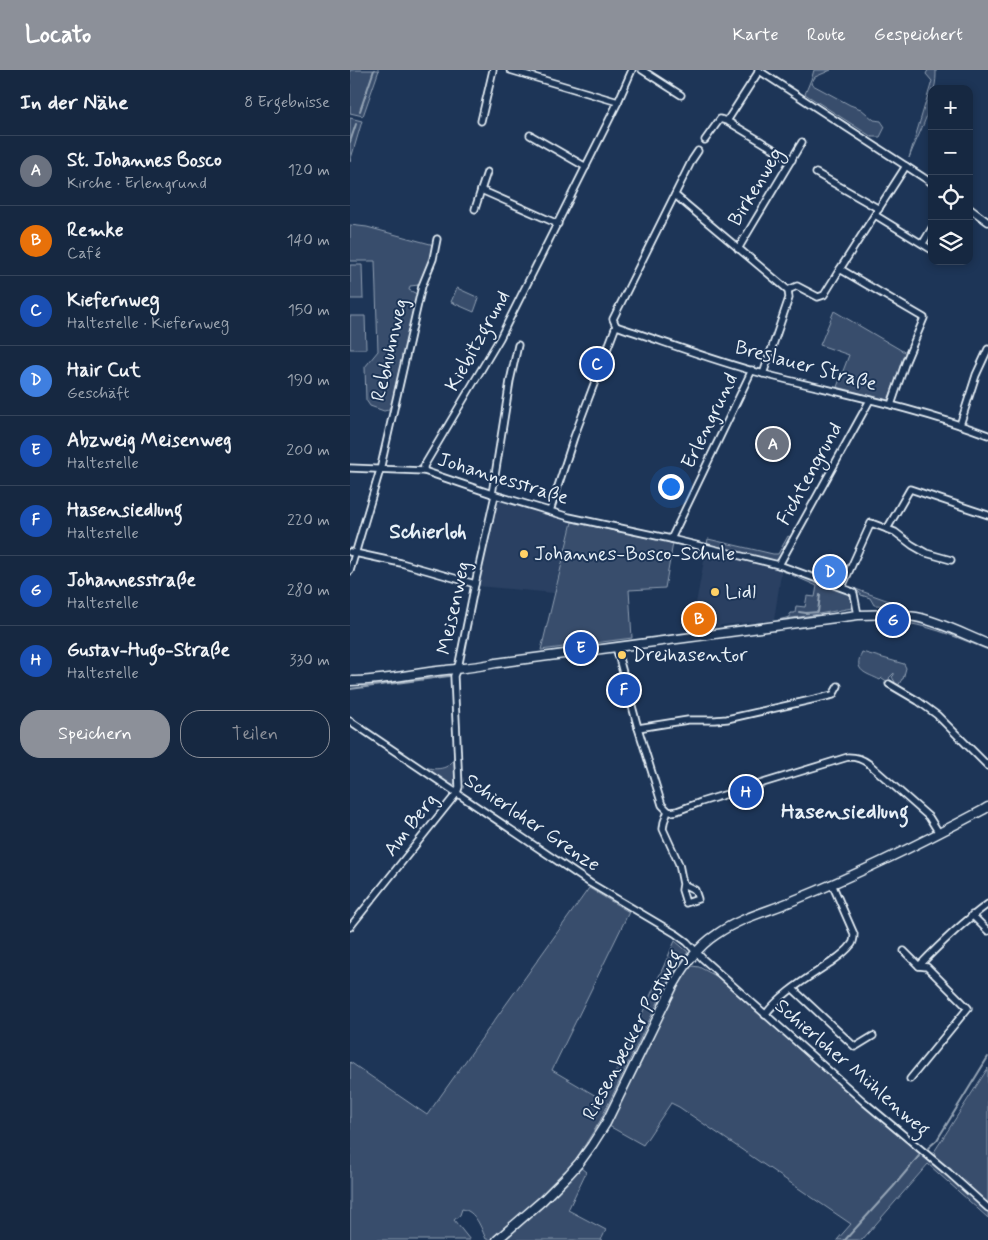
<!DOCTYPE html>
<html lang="de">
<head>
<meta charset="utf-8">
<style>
  :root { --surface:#162841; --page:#23344c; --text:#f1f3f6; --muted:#9ea6b1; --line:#35445a; --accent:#8c9099 }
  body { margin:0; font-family:Mynerve,sans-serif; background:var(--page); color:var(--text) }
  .controls { position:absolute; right:15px; top:15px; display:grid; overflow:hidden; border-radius:10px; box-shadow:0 2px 8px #0003 }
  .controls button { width:45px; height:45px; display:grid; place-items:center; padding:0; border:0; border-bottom:1px solid var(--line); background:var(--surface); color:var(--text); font:25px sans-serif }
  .you { position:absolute; left:320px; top:416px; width:18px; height:18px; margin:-12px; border:4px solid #fff; border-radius:50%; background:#1a73e8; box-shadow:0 0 0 8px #1a73e833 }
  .badge { display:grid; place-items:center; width:32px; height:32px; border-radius:50%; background:var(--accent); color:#fff; font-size:16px; font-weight:700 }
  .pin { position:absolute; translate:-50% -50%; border:2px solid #fff; box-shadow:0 1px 5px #0006 }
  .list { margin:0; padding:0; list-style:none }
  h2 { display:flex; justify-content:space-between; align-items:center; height:65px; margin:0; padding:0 20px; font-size:21px }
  h2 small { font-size:16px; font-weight:400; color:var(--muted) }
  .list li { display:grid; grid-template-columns:32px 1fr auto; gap:15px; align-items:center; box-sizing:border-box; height:70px; padding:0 20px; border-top:1px solid var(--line) }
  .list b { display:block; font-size:19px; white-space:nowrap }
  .list p { margin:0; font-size:16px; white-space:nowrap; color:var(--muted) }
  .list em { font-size:16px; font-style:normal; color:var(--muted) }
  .actions { display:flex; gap:10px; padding:15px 20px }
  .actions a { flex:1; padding:11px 0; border:1px solid var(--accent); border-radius:20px; text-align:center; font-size:18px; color:var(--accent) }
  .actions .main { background:var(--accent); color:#fff }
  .icon { flex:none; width:28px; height:28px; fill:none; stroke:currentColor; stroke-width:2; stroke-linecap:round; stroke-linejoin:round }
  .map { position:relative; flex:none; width:638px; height:1170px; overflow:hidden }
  header { display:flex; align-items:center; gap:30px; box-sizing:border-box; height:70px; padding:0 25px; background:var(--accent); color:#fff }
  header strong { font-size:24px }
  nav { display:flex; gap:28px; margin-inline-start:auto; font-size:18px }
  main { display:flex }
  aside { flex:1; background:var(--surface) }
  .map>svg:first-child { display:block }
  .built { fill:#2a4162 }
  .green { fill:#374d6c; stroke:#909fb2 }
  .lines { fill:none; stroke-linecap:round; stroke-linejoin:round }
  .stream { stroke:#95a4b5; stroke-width:2 }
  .street-casing { stroke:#e8f1f8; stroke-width:9 }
  .secondary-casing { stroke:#e8f1f8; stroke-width:11 }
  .street { stroke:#1d3557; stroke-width:5.5 }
  .secondary { stroke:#1d3557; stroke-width:8 }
  .poi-dot { fill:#ffd166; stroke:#1d3557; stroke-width:2 }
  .labels { text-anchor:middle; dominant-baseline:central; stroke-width:4; stroke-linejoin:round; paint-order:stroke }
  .street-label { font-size:20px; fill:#e8f1f8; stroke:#1d3557 }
  .poi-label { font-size:20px; fill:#e8f1f8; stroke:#1d3557; text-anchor:start }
  .neighbourhood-label { font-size:21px; font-weight:bold; fill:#e8f1f8; stroke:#1d3557 }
</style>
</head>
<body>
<header>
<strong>Locato</strong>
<nav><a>Karte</a><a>Route</a><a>Gespeichert</a></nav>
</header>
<main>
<aside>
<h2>In der Nähe<small>8 Ergebnisse</small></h2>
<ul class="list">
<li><span class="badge" style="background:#6b7280">A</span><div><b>St. Johannes Bosco</b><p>Kirche · Erlengrund</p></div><em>120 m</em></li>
<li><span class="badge" style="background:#e8710a">B</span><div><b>Remke</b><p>Café</p></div><em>140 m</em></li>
<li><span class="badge" style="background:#1a4fb4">C</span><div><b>Kiefernweg</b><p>Haltestelle · Kiefernweg</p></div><em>150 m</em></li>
<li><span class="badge" style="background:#3f7fe0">D</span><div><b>Hair Cut</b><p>Geschäft</p></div><em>190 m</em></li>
<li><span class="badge" style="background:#1a4fb4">E</span><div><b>Abzweig Meisenweg</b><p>Haltestelle</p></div><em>200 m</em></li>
<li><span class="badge" style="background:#1a4fb4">F</span><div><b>Hasensiedlung</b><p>Haltestelle</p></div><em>220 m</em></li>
<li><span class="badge" style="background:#1a4fb4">G</span><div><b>Johannesstraße</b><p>Haltestelle</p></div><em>280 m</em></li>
<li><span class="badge" style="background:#1a4fb4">H</span><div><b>Gustav-Hugo-Straße</b><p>Haltestelle</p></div><em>330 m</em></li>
</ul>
<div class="actions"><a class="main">Speichern</a><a>Teilen</a></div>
</aside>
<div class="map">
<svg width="638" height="1170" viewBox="0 0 638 1170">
  <rect width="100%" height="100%" fill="#1d3557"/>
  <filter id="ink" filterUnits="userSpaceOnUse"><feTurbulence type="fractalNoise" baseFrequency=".02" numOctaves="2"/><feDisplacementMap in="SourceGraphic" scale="10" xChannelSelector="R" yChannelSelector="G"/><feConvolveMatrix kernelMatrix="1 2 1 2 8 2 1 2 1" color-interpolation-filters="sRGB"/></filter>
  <g filter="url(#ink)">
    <g class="built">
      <path d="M 151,430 L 221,452 L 204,523 L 127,516 L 146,434 Z"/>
      <path d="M 356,480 L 432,498 L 424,550 L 372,555 L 365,558 L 341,560 Z"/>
    </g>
    <g class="green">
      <path d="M 0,0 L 29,0 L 13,46 L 0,43 Z"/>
      <path d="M 464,0 L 481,0 L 465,7 L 461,14 L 500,35 L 511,39 L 524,50 L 531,51 L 535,57 L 530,67 L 522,67 L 455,24 L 462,7 Z"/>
      <path d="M 578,0 L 586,0 C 586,7 586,12 584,19 L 582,19 C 582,42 567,67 559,88 L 582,11 L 576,4 Z"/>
      <path d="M 0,48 L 12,51 L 0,92 Z"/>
      <path d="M 0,155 L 17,157 L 84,175 L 79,190 L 69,215 L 60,216 L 59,220 L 67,224 L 66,230 L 47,312 L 44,330 L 38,340 L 34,341 L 20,336 L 16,330 L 15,297 L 28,281 L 25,191 L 0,191 Z"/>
      <path d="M 0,195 L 12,195 L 13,229 L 0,229 Z"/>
      <path d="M 107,218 L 129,228 L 124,242 L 101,232 Z"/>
      <path d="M 484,241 L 556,283 L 538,330 L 487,317 L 499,285 L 470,275 Z"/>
      <path d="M 0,246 L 15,246 L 16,279 L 0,279 Z"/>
      <path d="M 222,452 L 323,473 L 315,518 L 279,520 L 282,568 L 191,580 Z"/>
      <path d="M 438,466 L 440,467 L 430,487 L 425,491 L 357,474 L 358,469 L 423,484 L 428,484 Z"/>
      <path d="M 433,499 L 479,517 L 495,521 L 501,527 L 503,535 L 502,538 L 463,545 L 428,550 L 440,547 L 440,543 L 445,543 L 446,536 L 455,537 L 457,526 L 465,527 L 467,516 L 442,505 L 442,504 L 432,501 Z"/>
      <path d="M 500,517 L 553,536 C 546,538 533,535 524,535 L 520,528 L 511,525 L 509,522 Z"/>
      <path d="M 557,550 C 586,556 611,567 638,578 L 638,580 C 611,569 586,558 557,553 Z"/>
      <path d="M 512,582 L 554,594 L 556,598 L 553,609 L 552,609 L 548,616 L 544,614 L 545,612 L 542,607 L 544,605 L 544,603 L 539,608 L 542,612 L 541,614 L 532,608 L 530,610 C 517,603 502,602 512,582 Z"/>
      <path d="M 105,684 L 106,712 L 103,715 L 101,715 L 75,697 C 87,701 103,699 105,684 Z"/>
      <path d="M 239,818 L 279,842 L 202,1000 L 253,1030 L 325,871 L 338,882 L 327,897 L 311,926 L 250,1051 L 223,1094 L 194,1123 L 143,1170 L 136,1169 C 131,1158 126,1141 112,1139 L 110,1145 L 104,1150 L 120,1170 L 0,1170 L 0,992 L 77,1045 Z"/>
      <path d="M 342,896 L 349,897 L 366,906 L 503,1027 L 569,1083 L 580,1090 L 638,1140 L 638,1148 L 578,1094 L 512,1170 L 487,1170 L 501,1154 L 329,1037 L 321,1033 L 293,1075 L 259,1056 L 297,981 L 296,979 L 335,902 L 338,898 Z"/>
      <path d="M 638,998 L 638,1134 L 585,1087 L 584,1082 Z"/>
      <path d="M 231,1098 L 236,1102 L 218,1140 L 256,1160 L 251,1170 L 155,1170 L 208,1122 Z"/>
    </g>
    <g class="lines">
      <g class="stream">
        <path d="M 10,41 L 24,0"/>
        <path d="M 0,72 L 6,54"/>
        <path d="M 449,542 L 456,543 L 468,542 L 470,525"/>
        <path d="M 0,619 L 99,606"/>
        <path d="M 578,1078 L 587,1070 L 638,987"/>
        <path d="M 495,1170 L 543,1117 L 569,1086"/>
      </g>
      <g class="street-casing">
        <g id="street">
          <path d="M 160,0 L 268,32"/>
          <path d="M 292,0 L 331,25"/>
          <path d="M 408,0 L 582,113"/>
          <path d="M 409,1 L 377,51 L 442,90"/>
          <path d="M 131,51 L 143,0"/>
          <path d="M 180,65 L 236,97"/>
          <path d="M 355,70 L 370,49 L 377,51"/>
          <path d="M 137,102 L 131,120 L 208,154"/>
          <path d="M 466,103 L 529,139"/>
          <path d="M 325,125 L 438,220 L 439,228 L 413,304"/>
          <path d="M 619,138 L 638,152"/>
          <path d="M 125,139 L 131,120"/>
          <path d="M 525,145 L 582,180"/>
          <path d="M 573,173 L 582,158"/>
          <path d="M 388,179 L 452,72"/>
          <path d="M 438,220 L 447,216 L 468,227 L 474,225 L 490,199"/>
          <path d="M 266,256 C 315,272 364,291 414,304 C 489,323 566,338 638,365"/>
          <path d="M 541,335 L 556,291 L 574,248 L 490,199 L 556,96"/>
          <path d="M 610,355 L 626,305 L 638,279"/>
          <path d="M 0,398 L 74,401 L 142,424 L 219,447 L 321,469 L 429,495 L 503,522 L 504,524 L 508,545"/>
          <path d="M 74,401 L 74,396 L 150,268 L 268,32 L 282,0"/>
          <path d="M 142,424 L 160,311 L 168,275"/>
          <path d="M 200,441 L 224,367 L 266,256 L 263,249 L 342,90 L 348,81"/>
          <path d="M 537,459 L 560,419 L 638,445"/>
          <path d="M 321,469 L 402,300"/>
          <path d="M 0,482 L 51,493 L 125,514"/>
          <path d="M 429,495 L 520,330"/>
          <path d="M 0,501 L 30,400 L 72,216 L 83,189 L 87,169"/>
          <path d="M 492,517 L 521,453 L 545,462 L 562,475 L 576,483 L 601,490"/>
          <path d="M 266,577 L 288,658 L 312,735 L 318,741 L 321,742 L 327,741 L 351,732 L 498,687 C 507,687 512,689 519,694 L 579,747 L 589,763"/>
          <path d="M 539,614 L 568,631 L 587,645 L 638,696"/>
          <path d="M 0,651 L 240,813 L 326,864 L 337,872 L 353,889 L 513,1031 L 599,1103 L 638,1138"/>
          <path d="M 288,658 L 338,650 L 365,650 L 377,649 L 483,625 L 488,616"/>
          <path d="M 318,741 L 314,752 L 313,759 L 329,794 L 333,814 L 332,820 L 336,833 L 348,829 L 345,820 L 333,814"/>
          <path d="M 622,845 L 638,861"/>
          <path d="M 0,857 L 107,723 L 109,717 L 104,606 L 109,593 L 125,514 L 145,425"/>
          <path d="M 554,881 L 569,896 C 591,873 613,852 638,834"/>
          <path d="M 443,919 L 505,977 L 523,966"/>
          <path d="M 415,945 C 431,923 458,908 480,893 C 487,888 496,882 501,875 C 504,872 504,868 504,864 L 482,814"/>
          <path d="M 560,1009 L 618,938 L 577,897 L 569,896"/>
        </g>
      </g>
      <g class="secondary-casing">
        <g id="secondary">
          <path d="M 0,611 C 33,611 64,603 96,600 C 113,598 128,597 146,593 L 508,545 C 528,544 547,544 566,547 C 591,552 615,565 638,574"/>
          <path d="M 147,1170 L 192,1131 L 219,1104 L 229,1093 L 242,1075 L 256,1053 L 323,916 C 335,895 347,877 367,864 C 391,847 420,841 447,829 C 511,803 573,772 633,740 L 638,737"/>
        </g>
      </g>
      <use href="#street" class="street"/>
      <use href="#secondary" class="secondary"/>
    </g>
  </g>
  <g class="poi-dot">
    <circle cx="174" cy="484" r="5"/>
    <circle cx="365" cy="522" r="5"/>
    <circle cx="272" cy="585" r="5"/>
  </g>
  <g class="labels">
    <g class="street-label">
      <text transform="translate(406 117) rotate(-59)">Birkenweg</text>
      <text transform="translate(128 271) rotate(-61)">Kiebitzgrund</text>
      <text transform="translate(40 280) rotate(-77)">Rebhuhnweg</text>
      <text transform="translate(456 296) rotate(15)">Breslauer Straße</text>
      <text transform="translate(360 351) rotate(-64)">Erlengrund</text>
      <text transform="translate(460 404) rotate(-61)">Fichtengrund</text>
      <text transform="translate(153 409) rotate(17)">Johannesstraße</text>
      <text transform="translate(104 538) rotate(-78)">Meisenweg</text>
      <text transform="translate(182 753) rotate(34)">Schierloher Grenze</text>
      <text transform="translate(61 755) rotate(-52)">Am Berg</text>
      <text transform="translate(283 965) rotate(-62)">Riesenbecker Postweg</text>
      <text transform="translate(502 998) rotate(41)">Schierloher Mühlenweg</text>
    </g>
    <g class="poi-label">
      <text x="184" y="484">Johannes-Bosco-Schule</text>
      <text x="375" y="522">Lidl</text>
      <text x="282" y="585">Dreihasentor</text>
    </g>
    <g class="neighbourhood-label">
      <text x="78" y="462">Schierloh</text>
      <text x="495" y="742">Hasensiedlung</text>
    </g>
  </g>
</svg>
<div class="controls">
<button>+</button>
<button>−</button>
<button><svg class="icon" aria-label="locate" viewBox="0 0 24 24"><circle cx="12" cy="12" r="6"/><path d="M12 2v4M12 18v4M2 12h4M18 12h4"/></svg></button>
<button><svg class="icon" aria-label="layers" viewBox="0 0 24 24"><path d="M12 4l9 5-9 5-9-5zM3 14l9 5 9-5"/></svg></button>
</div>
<div class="you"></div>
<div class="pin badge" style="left:423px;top:374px;background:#6b7280">A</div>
<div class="pin badge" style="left:349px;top:549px;background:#e8710a">B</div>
<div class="pin badge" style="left:247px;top:294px;background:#1a4fb4">C</div>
<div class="pin badge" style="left:480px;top:502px;background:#3f7fe0">D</div>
<div class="pin badge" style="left:231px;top:578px;background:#1a4fb4">E</div>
<div class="pin badge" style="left:274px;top:620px;background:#1a4fb4">F</div>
<div class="pin badge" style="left:543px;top:550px;background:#1a4fb4">G</div>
<div class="pin badge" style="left:396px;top:722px;background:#1a4fb4">H</div>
</div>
</main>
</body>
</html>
